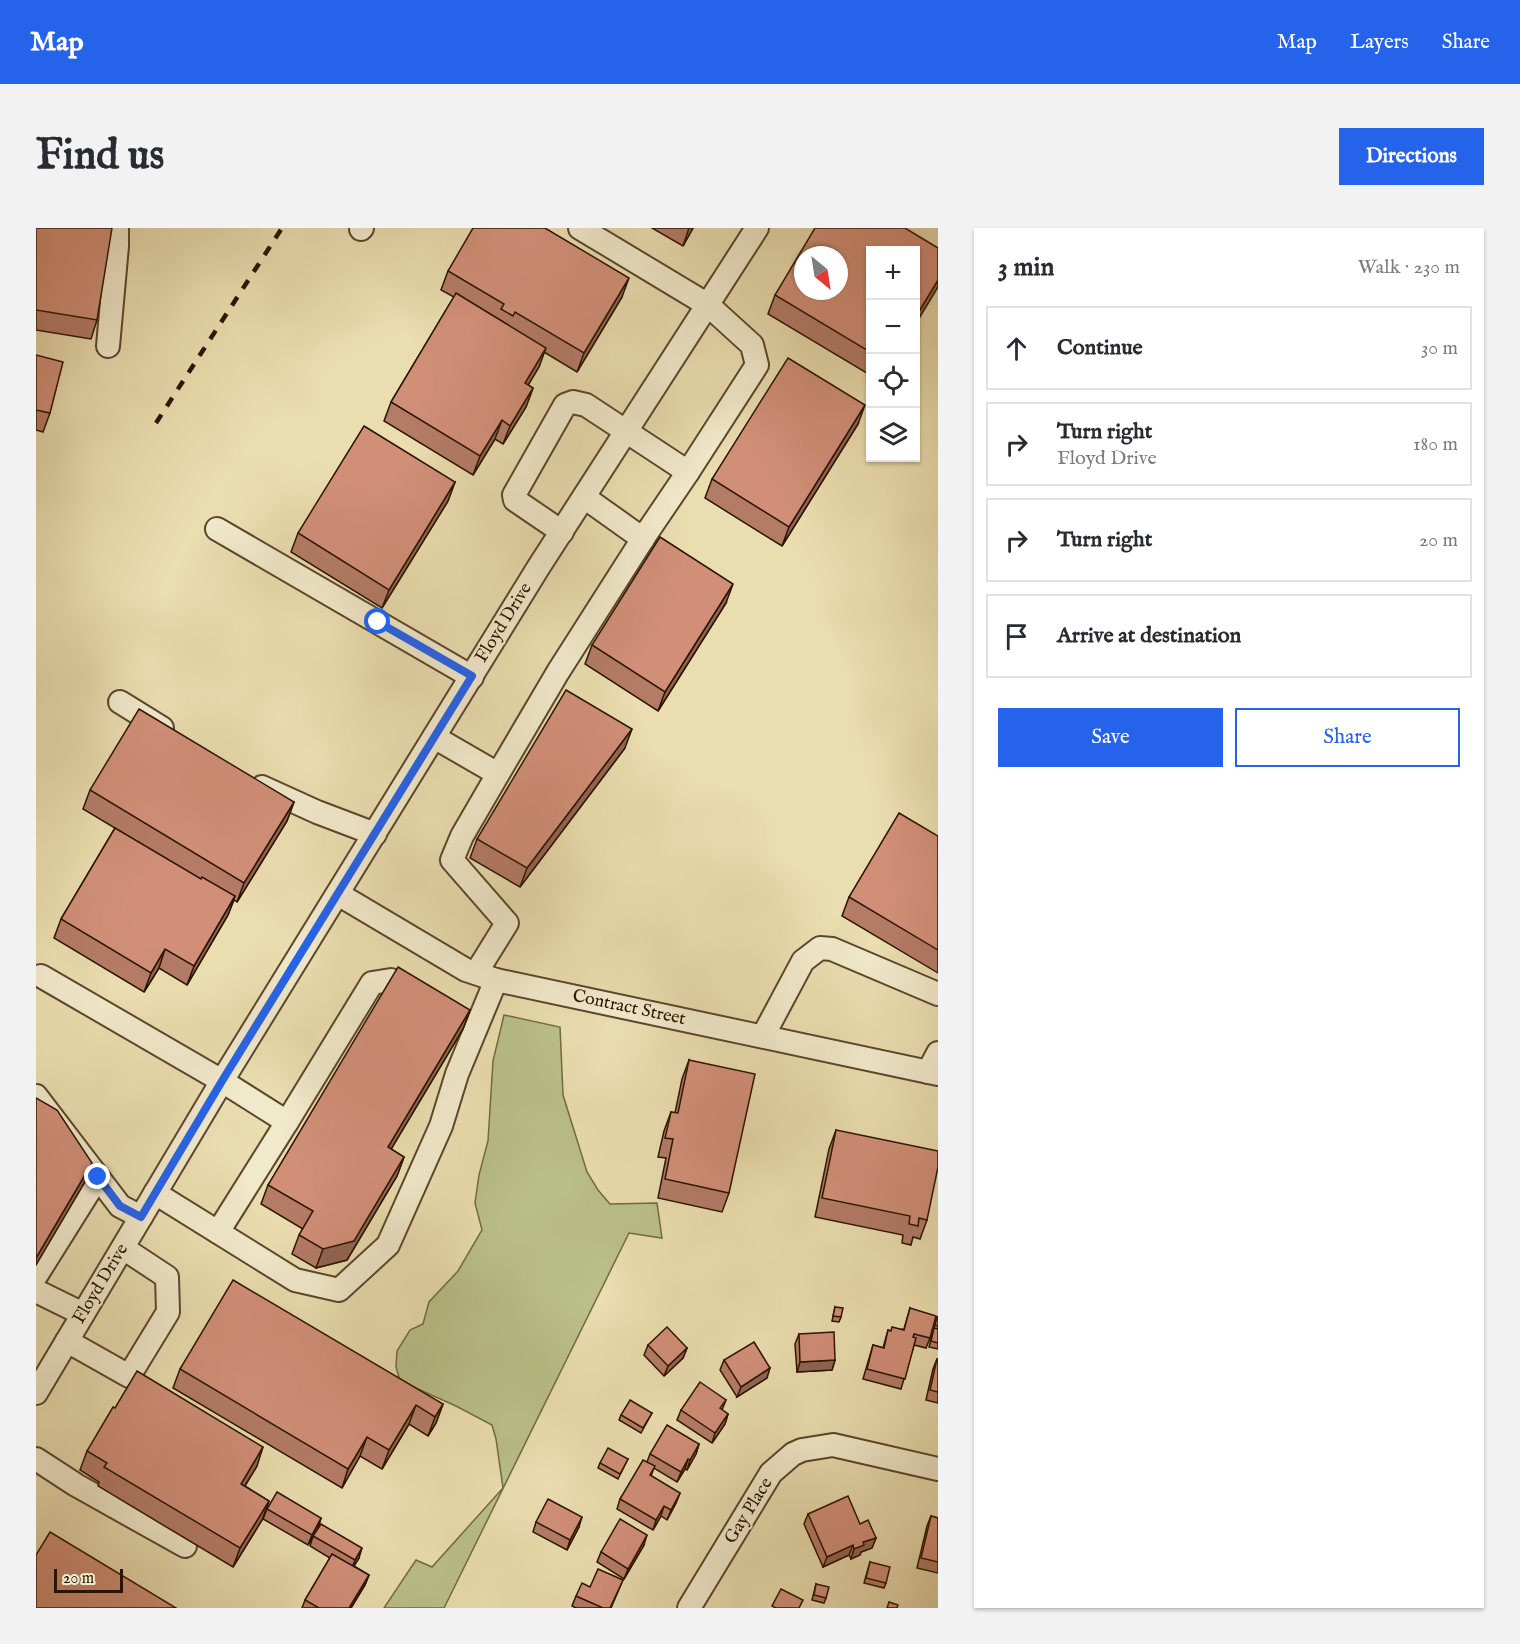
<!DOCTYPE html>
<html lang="en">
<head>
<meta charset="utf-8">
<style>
  :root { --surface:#fff; --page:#f2f2f3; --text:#2b2b33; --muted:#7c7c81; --line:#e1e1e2; --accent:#2563eb }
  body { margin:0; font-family:"IM FELL English",serif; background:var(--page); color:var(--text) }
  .controls { position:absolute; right:18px; top:18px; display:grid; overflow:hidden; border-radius:0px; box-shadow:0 2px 4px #0004 }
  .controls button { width:54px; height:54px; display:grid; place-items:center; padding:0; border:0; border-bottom:2px solid var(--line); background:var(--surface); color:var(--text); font:30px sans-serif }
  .compass { position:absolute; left:758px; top:18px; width:54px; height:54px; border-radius:50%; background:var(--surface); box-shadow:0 2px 4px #0004; rotate:150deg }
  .scale { position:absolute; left:18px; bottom:15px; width:69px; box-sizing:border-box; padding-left:6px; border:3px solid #2b1400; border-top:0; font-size:16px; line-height:21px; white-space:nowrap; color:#2b1400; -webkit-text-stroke:4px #f1e9cb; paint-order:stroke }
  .stop { position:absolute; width:18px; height:18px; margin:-14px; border:4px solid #2563eb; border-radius:50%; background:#fff }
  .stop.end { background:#2563eb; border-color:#fff; box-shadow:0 2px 6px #0008 }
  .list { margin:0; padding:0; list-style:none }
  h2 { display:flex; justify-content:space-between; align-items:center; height:78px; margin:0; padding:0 24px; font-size:26px }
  h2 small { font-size:20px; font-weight:400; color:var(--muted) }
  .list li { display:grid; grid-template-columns:39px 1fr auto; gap:18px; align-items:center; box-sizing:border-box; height:84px; margin:0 12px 12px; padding:0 12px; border:2px solid var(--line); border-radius:0px }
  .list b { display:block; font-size:22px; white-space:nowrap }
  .list p { margin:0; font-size:20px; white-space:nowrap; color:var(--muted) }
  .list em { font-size:20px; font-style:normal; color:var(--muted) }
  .actions { display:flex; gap:12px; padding:18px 24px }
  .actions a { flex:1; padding:14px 0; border:2px solid var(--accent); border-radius:0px; text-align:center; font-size:21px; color:var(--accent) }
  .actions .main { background:var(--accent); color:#fff }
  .icon { flex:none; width:33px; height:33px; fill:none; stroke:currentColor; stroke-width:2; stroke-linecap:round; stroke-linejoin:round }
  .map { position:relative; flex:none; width:902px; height:1380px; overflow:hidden; border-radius:0px }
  header { display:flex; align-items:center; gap:36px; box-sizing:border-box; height:84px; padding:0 30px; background:var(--accent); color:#fff }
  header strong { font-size:28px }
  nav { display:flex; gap:33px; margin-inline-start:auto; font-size:21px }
  .intro { display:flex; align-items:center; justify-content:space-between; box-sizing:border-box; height:144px; padding:0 36px }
  h1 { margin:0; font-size:42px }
  .button { padding:15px 27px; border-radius:0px; background:var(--accent); color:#fff; font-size:21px; font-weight:700 }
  main { display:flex; gap:36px; padding:0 36px }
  aside { flex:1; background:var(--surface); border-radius:0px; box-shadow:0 2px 4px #0004 }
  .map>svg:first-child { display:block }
  .green { fill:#bac088; stroke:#726a44; stroke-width:1.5 }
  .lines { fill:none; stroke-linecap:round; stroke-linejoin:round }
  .minor-casing { stroke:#5b462c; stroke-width:26 }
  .minor { stroke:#f1e9cb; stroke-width:22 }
  .rail { stroke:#2b1400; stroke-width:4.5; stroke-dasharray:10 10; stroke-linecap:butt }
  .wall { fill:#b47b67; stroke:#2b1400; stroke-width:1.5 }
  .shaded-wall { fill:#926454; stroke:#2b1400; stroke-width:1.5 }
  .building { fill:#d18f78; stroke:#2b1400; stroke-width:1.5; fill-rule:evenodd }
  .route { stroke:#2563eb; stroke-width:8 }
  .labels { text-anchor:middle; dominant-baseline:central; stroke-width:4.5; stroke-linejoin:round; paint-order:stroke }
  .street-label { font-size:18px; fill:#2b1400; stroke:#f1e9cb }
</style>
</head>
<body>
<header>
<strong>Map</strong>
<nav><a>Map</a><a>Layers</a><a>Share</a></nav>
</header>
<div class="intro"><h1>Find us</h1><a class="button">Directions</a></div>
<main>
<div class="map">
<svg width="902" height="1380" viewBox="0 0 902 1380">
  <rect width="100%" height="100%" fill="#eaddaf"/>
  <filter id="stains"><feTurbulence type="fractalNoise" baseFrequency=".00333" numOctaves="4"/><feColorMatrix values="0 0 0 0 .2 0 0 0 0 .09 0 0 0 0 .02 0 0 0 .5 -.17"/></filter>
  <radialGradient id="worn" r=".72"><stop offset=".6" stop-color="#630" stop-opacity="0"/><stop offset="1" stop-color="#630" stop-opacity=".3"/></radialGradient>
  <path class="green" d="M 468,787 L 524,799 L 527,867 L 551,944 L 562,962 L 574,976 L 621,975 L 626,1010 L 593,1005 L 408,1380 L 348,1380 L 380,1332 L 396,1339 L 467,1260 L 460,1211 L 456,1197 L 420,1178 L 364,1153 L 360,1139 L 361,1123 L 374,1102 L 387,1096 L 393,1074 L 422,1043 L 446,1002 L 439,975 L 443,947 L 452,913 L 457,833 Z"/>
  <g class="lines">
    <g class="minor-casing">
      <g id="minor">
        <path d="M 325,1 L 326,0"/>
        <path d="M 72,118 L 81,18 L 81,0"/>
        <path d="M 548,269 L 607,311"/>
        <path d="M 181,301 L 436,449"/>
        <path d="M 526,304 L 479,272 L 478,267 L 529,177 L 537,174 L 550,177 L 652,244"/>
        <path d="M 84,474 L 126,500"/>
        <path d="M 398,509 L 462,546 L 426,608 L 416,632 L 471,695 L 440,745"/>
        <path d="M 462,546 L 522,444 L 610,306 L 652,244 L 721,137 L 716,117 L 672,77 L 544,0"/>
        <path d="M 226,559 L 281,584 L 339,606"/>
        <path d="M 302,666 L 430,742 L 460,752 L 902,846"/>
        <path d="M 5,748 L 186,853 L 251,894 L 182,1004"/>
        <path d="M 727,808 L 767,733 L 784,720 L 796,721 L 902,766"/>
        <path d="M 892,844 L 902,825"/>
        <path d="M 0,868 L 84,978 L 105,989"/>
        <path d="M 251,894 L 336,755 L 355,752 L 381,767"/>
        <path d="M 119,965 L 259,1052 L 303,1062 L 352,1017 L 405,898 L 421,846 L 460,752"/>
        <path d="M 0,1048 L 62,949"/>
        <path d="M 0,1063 L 47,1086"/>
        <path d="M 31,1113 L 93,1148 L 132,1084 L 131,1049 L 87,1020"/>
        <path d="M 0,1165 L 186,853 L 502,340 L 721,0"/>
        <path d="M 0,1231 L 40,1257 L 149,1318"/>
        <path d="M 653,1380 L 735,1245 L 757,1226 L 766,1222 L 797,1217 L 902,1241"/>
      </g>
    </g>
    <use href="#minor" class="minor"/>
    <path class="rail" d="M 120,195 L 246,0"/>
  </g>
  <g class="wall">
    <path d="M 0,0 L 61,92 L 55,111 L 0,102 Z"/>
    <path d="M 616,0 L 657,0 L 647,18 Z"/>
    <path d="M 834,22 L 834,147 L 732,86 L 739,67 Z"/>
    <path d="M 412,43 L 586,69 L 541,144 L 508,124 L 503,139 L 492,157 L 497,160 L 490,179 L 467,216 L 459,211 L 437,247 L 348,193 L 355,174 L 418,69 L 405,62 Z"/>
    <path d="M 0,127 L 14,185 L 7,204 L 0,202 Z"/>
    <path d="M 822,196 L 746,318 L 669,270 L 676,251 Z"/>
    <path d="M 419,254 L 412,273 L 346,380 L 255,324 L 262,305 Z"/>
    <path d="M 690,375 L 622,483 L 549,436 L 556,417 Z"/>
    <path d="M 589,520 L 484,659 L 434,630 L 441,611 Z"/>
    <path d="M 54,562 L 258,574 L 251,593 L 201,674 L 198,672 L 192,687 L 151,757 L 123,740 L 108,764 L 18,710 L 25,691 L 79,600 L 47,581 Z"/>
    <path d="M 902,608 L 902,745 L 806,688 L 813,669 Z"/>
    <path d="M 434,782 L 427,801 L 355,921 L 368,929 L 361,948 L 311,1032 L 280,1040 L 256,1026 L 263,1007 L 267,1001 L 225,976 L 232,957 Z"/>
    <path d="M 653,832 L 693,965 L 686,984 L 622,970 L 630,930 L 622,929 L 628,903 L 635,884 L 639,885 L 646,851 Z"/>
    <path d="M 800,902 L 891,992 L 884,1011 L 877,1009 L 875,1017 L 866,1015 L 867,1007 L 779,989 L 793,921 Z"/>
    <path d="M 799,1079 L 805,1089 L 803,1094 L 796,1093 Z"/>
    <path d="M 874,1080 L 894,1110 L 890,1120 L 878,1117 L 865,1161 L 827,1151 L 837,1117 L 847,1120 L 852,1102 L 855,1103 L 868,1101 Z"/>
    <path d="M 901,1089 L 902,1089 L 902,1121 L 893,1119 Z"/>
    <path d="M 763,1106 L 799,1132 L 796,1142 L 761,1144 L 759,1116 Z"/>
    <path d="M 612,1117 L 651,1120 L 647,1130 L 628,1148 L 608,1127 Z"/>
    <path d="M 901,1131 L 902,1131 L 902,1175 L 890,1172 L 897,1141 Z"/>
    <path d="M 688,1132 L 731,1150 L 701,1169 L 684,1142 Z"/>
    <path d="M 144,1141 L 407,1176 L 400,1195 L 392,1208 L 373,1196 L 346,1241 L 324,1228 L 306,1260 L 137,1160 Z"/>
    <path d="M 690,1172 L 686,1182 L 692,1186 L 689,1196 L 676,1215 L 641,1192 L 645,1182 Z"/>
    <path d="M 616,1185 L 605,1205 L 583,1192 L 585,1187 Z"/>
    <path d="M 663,1216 L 660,1226 L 651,1242 L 649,1241 L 641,1254 L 618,1240 L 615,1248 L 644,1265 L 640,1275 L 631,1292 L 625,1288 L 617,1302 L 581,1281 L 584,1271 L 611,1234 L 614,1226 Z"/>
    <path d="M 51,1223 L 221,1238 L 209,1258 L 233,1273 L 226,1292 L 197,1339 L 62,1258 L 63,1254 L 44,1242 Z"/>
    <path d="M 592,1231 L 582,1251 L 562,1240 L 564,1235 Z"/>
    <path d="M 231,1281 L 285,1290 L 282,1300 L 272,1317 L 227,1291 Z"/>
    <path d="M 772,1286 L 824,1296 L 840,1310 L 836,1320 L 825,1324 L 824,1327 L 815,1331 L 813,1327 L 787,1339 L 768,1296 Z"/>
    <path d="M 895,1288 L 902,1290 L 902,1345 L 881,1340 L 891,1298 Z"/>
    <path d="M 500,1294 L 543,1299 L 531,1322 L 497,1304 Z"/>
    <path d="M 277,1308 L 323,1330 L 318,1338 L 333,1347 L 329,1357 L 315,1380 L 266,1380 L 269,1372 L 294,1330 L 274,1318 Z"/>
    <path d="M 608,1317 L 588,1351 L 561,1334 L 565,1324 Z"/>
    <path d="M 834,1334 L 850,1355 L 848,1360 L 828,1355 Z"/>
    <path d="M 587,1352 L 575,1380 L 540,1380 L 536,1378 L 540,1368 L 554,1359 Z"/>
    <path d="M 780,1356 L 790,1370 L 788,1375 L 776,1372 Z"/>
  </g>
  <g class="shaded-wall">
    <path d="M 653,0 L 657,0 L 647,18 Z"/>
    <path d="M 593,50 L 586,69 L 541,144 L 548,125 Z"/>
    <path d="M 902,52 L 902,59 L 879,97 L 879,90 Z"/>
    <path d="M 510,120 L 503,139 L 482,174 L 489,155 Z"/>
    <path d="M 497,160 L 490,179 L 467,216 L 474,198 Z"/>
    <path d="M 829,177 L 822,196 L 746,318 L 753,299 Z"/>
    <path d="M 466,192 L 459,211 L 437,247 L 444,228 Z"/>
    <path d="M 419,254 L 412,273 L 346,380 L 353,362 Z"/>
    <path d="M 697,356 L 690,375 L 622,483 L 629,464 Z"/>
    <path d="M 596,501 L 589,520 L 484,659 L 491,640 Z"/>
    <path d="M 258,574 L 251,593 L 201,674 L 208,655 Z"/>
    <path d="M 199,668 L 192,687 L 151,757 L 158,738 Z"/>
    <path d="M 129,721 L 123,740 L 108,764 L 115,745 Z"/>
    <path d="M 434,782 L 427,801 L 345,938 L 352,919 Z"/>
    <path d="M 368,929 L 361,948 L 311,1032 L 280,1040 L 287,1021 Z"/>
    <path d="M 56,935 L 49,954 L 0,1037 L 0,1030 Z"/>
    <path d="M 651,1120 L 647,1130 L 628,1148 L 632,1138 Z"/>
    <path d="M 799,1132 L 796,1142 L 761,1144 L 764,1134 Z"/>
    <path d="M 734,1140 L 731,1150 L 701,1169 L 705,1159 Z"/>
    <path d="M 407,1176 L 400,1195 L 392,1208 L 399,1189 Z"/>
    <path d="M 380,1177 L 373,1196 L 346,1241 L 353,1222 Z"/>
    <path d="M 692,1186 L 689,1196 L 676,1215 L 679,1205 Z"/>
    <path d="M 331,1209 L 324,1228 L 306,1260 L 312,1241 Z"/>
    <path d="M 663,1216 L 660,1226 L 651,1242 L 654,1232 Z"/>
    <path d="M 227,1219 L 221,1238 L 198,1275 L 205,1256 Z"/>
    <path d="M 652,1231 L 649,1241 L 641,1254 L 645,1244 Z"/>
    <path d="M 644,1265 L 640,1275 L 631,1292 L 635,1282 Z"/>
    <path d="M 233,1273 L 226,1292 L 197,1339 L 204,1320 Z"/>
    <path d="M 628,1278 L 625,1288 L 617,1302 L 620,1292 Z"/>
    <path d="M 546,1289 L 543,1299 L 531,1322 L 534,1312 Z"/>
    <path d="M 285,1290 L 282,1300 L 272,1317 L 276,1307 Z"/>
    <path d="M 611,1307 L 608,1317 L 588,1351 L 592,1341 Z"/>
    <path d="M 840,1310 L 836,1320 L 825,1324 L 824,1327 L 815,1331 L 818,1321 L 827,1314 Z"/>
    <path d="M 817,1317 L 813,1327 L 787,1339 L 791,1329 Z"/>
    <path d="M 326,1320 L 323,1330 L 315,1342 L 319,1332 Z"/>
    <path d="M 333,1347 L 329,1357 L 315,1380 L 313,1380 Z"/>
  </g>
  <g class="building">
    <path d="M 0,0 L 76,0 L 61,92 L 0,82 Z"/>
    <path d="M 437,0 L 509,0 L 593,50 L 548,125 L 479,84 L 477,88 L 465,81 L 468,76 L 412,43 Z"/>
    <path d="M 779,0 L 869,0 L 902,20 L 902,52 L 879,90 L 879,22 L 834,22 L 834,124 L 739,67 ZM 767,27 L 803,27 L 803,63 L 767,63 Z"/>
    <path d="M 420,65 L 510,120 L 489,155 L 497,160 L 474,198 L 466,192 L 444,228 L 355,174 Z"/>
    <path d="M 0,127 L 27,134 L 14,185 L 0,182 Z"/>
    <path d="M 752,130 L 829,177 L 753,299 L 676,251 Z"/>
    <path d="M 328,198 L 419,254 L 353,362 L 262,305 Z"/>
    <path d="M 624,309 L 697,356 L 629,464 L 556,417 Z"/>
    <path d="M 530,462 L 596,501 L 491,640 L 441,611 Z"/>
    <path d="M 103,481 L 258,574 L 208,655 L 54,562 Z"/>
    <path d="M 863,585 L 902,608 L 902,722 L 813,669 Z"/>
    <path d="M 79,600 L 165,651 L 166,649 L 199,668 L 158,738 L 129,721 L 115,745 L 25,691 Z"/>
    <path d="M 362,739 L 434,782 L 352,919 L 368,929 L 318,1013 L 287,1021 L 263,1007 L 277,983 L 232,957 Z"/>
    <path d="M 653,832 L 719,846 L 693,965 L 629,951 L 637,911 L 629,910 L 635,884 L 642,885 Z"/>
    <path d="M 0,870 L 21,882 L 56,935 L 0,1030 Z"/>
    <path d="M 800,902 L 902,923 L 902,939 L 891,992 L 883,990 L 882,998 L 873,996 L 874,988 L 786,970 Z"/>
    <path d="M 197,1052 L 407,1176 L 399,1189 L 380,1177 L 353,1222 L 331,1209 L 312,1241 L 144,1141 Z"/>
    <path d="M 799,1079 L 807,1080 L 805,1089 L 797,1088 Z"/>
    <path d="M 874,1080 L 900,1088 L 894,1110 L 878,1106 L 877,1109 L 880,1110 L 869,1151 L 831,1141 L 837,1117 L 848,1120 L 852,1102 L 855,1103 L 856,1099 L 868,1102 Z"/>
    <path d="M 901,1089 L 902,1089 L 902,1098 L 899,1097 Z"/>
    <path d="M 631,1099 L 651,1120 L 632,1138 L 612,1117 Z"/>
    <path d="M 898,1100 L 902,1101 L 902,1115 L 895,1113 Z"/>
    <path d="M 798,1104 L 799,1132 L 764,1134 L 763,1106 Z"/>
    <path d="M 718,1114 L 734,1140 L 705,1159 L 688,1132 Z"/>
    <path d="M 901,1131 L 902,1131 L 902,1164 L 894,1162 Z"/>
    <path d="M 101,1143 L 227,1219 L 205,1256 L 233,1273 L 204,1320 L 68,1239 L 71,1235 L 51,1223 L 77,1179 L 79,1180 Z"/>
    <path d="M 664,1154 L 690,1172 L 684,1180 L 692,1186 L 679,1205 L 645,1182 Z"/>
    <path d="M 594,1172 L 616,1185 L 607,1200 L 585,1187 Z"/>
    <path d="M 631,1197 L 663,1216 L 654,1232 L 652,1231 L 645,1244 L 614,1226 Z"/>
    <path d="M 572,1220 L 592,1231 L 584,1246 L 564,1235 Z"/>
    <path d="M 607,1232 L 619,1238 L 614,1247 L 644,1265 L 635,1282 L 628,1278 L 620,1292 L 584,1271 Z"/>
    <path d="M 241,1264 L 285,1290 L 276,1307 L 231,1281 Z"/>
    <path d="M 812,1268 L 824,1296 L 832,1292 L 840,1310 L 827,1314 L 828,1317 L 818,1321 L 817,1317 L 791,1329 L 772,1286 Z"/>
    <path d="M 512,1271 L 546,1289 L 534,1312 L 500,1294 Z"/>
    <path d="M 895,1288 L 902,1290 L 902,1334 L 885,1330 Z"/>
    <path d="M 584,1291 L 611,1307 L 592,1341 L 565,1324 Z"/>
    <path d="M 285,1296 L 326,1320 L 319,1332 L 277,1308 Z"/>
    <path d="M 14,1304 L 140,1380 L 0,1380 L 0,1327 Z"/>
    <path d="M 296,1326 L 333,1347 L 313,1380 L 283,1380 L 269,1372 Z"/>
    <path d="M 834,1334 L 854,1339 L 850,1355 L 830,1350 Z"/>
    <path d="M 562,1341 L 587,1352 L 574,1380 L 567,1380 L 540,1368 L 546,1355 L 554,1359 Z"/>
    <path d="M 780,1356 L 793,1359 L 790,1370 L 778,1367 Z"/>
    <path d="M 745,1361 L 767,1372 L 763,1380 L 740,1380 L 736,1378 Z"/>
    <path d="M 853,1374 L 862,1377 L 861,1380 L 851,1380 Z"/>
  </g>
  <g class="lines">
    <path class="route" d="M 62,949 L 84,978 L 105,989 L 186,853 L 436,448 L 342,394"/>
  </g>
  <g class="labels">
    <g class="street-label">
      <text transform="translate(468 395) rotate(-58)">Floyd Drive</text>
      <text transform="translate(593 780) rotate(12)">Contract Street</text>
      <text transform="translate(65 1056) rotate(-59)">Floyd Drive</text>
      <text transform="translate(713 1283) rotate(-58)">Gay Place</text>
    </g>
  </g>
  <rect width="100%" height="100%" filter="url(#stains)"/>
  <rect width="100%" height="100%" fill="url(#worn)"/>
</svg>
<div class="controls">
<button>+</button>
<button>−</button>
<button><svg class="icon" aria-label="locate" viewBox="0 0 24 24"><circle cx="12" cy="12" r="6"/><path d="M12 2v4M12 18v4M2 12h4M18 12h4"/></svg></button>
<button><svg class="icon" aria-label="layers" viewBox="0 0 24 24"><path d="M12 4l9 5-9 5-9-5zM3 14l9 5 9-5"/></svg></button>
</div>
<svg class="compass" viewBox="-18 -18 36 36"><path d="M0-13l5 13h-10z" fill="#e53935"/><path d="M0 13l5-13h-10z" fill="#7c7c81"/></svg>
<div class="scale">20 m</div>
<div class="stop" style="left:342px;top:394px"></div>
<div class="stop end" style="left:62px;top:949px"></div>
</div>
<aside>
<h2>3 min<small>Walk · 230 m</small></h2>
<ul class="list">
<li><svg class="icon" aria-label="ahead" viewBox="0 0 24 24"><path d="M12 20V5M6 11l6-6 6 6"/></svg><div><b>Continue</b></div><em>30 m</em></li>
<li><svg class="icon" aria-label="right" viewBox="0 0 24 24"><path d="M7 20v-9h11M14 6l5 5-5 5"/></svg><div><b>Turn right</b><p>Floyd Drive</p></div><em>180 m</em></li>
<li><svg class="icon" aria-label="right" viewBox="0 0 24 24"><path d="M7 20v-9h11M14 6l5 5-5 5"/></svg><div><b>Turn right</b></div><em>20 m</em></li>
<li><svg class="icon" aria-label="arrive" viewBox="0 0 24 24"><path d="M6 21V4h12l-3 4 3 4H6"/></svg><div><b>Arrive at destination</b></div></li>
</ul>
<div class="actions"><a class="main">Save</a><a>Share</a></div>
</aside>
</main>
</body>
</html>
